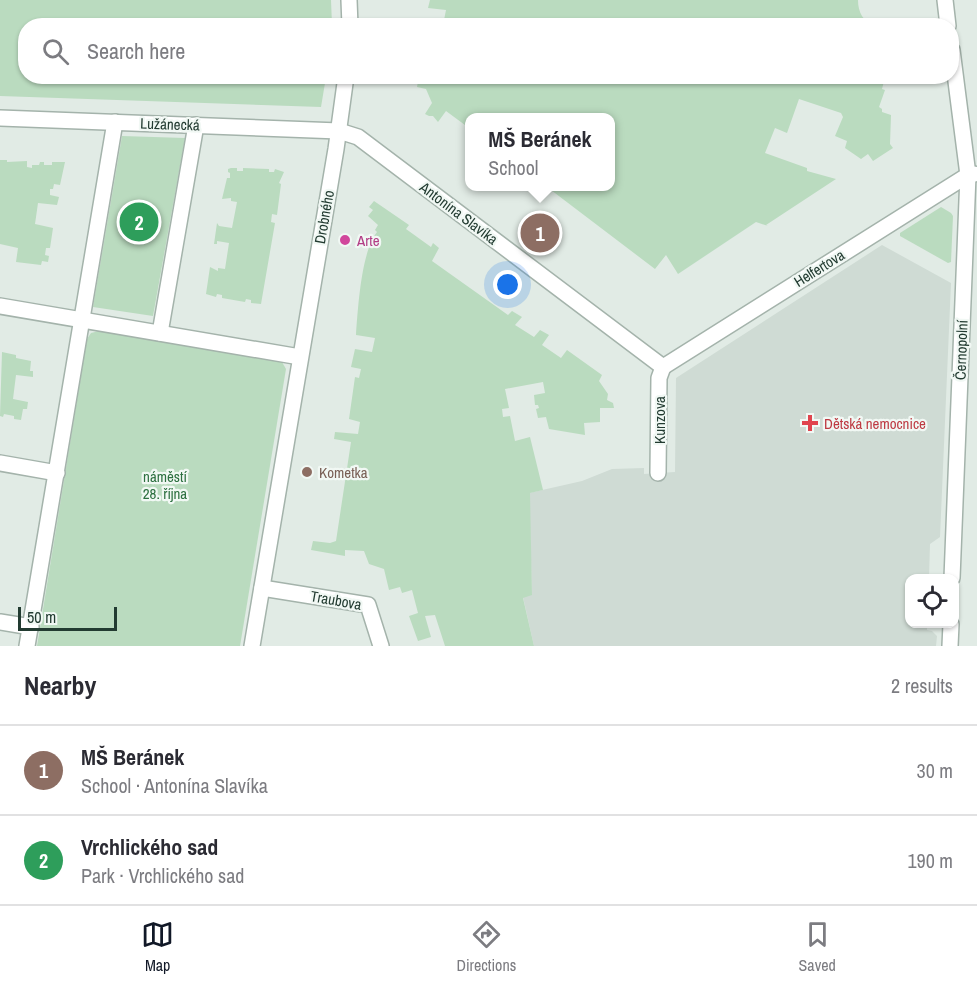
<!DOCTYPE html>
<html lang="en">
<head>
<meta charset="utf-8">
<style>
  :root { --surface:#fff; --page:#f2f2f3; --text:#2b2b33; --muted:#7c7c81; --line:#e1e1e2; --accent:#111827 }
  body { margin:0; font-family:"Archivo Narrow",sans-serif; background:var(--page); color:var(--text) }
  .controls { position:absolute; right:18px; bottom:18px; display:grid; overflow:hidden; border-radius:12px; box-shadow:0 2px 4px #0004 }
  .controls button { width:54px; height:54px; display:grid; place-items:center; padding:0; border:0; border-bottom:2px solid var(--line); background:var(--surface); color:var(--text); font:30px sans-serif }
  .scale { position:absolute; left:18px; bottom:15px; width:99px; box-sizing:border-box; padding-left:6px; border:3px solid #223b31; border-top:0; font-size:16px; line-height:21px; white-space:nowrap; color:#223b31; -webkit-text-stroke:4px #f1f8f4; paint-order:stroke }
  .you { position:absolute; left:508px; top:285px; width:21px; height:21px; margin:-15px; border:4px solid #fff; border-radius:50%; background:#1a73e8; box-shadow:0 0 0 9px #1a73e833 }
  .badge { display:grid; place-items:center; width:39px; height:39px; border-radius:50%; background:var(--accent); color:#fff; font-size:20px; font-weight:700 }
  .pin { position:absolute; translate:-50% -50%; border:3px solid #fff; box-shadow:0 2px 6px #0006 }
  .popup { position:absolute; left:465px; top:113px; width:150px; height:78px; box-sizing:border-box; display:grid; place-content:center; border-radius:12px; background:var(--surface); filter:drop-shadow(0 2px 4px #0005); font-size:20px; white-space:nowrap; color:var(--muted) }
  .popup b { font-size:22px; color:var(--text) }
  .popup::after { content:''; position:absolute; left:50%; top:100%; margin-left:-12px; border:12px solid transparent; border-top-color:var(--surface) }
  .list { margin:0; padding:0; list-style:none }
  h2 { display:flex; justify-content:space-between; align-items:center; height:78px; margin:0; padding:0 24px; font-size:26px }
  h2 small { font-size:20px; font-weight:400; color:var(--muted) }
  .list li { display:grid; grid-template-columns:39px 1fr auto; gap:18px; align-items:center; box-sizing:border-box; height:90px; padding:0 24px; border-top:2px solid var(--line) }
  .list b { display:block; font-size:22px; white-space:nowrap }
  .list p { margin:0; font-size:20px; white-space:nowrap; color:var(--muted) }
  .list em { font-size:20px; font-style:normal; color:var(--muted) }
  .icon { flex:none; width:33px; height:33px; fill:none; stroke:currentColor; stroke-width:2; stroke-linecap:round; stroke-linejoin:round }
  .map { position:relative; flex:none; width:977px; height:646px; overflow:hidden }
  .search { position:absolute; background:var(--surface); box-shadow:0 2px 4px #0004; left:18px; right:18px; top:18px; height:66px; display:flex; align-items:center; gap:15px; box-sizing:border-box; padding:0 21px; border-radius:24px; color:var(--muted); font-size:22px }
  .sheet { height:258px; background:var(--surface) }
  nav { display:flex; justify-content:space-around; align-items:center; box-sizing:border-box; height:84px; border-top:2px solid var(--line); background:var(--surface); font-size:16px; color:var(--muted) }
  nav a { display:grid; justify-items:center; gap:3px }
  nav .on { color:var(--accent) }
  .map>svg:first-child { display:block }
  .built { fill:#cfdbd4 }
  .green { fill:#badbbf }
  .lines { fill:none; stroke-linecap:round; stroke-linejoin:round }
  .minor-casing { stroke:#a4b3ab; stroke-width:18 }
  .minor { stroke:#fff; stroke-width:15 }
  .hotel-dot { fill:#d1479c; stroke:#f1f8f4; stroke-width:2 }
  .health-dot { fill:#e0444e; stroke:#f1f8f4; stroke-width:2 }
  .education-dot { fill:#8d6e63; stroke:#f1f8f4; stroke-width:2 }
  .labels { text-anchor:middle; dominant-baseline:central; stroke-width:4.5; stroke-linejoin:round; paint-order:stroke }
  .street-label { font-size:15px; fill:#223b31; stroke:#f1f8f4 }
  .hotel-label { font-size:15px; fill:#b23c85; stroke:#f1f8f4; text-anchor:start }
  .health-label { font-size:15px; fill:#be3a42; stroke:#f1f8f4; text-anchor:start }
  .education-label { font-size:15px; fill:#785e54; stroke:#f1f8f4; text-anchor:start }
  .park-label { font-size:15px; fill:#2d7040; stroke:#f1f8f4 }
</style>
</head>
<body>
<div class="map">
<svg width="977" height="646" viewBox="0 0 977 646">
  <rect width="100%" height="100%" fill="#e1ebe5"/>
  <path class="built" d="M 882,245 L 951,283 L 940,537 L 930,544 L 929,578 L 910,578 L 910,624 L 927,624 L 927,630 L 932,631 L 937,636 L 936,646 L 534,646 L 523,597 L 532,594 L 529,493 L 582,481 L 612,469 L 644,468 L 644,474 L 675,472 L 676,378 Z"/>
  <g class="green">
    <path d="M 0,0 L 331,0 L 332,25 L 26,26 L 26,76 L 326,77 L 321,107 L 0,96 Z"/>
    <path d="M 430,0 L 858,0 C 858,12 863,22 875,25 L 443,25 L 446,10 L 428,8 Z"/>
    <path d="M 419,76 L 885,77 L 882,89 L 885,90 L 879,107 L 882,109 L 882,112 L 891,115 L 890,144 L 893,148 L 873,161 L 868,154 L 861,159 L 845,148 L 847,141 L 835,136 L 843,117 L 841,113 L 799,99 L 787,133 L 775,128 L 765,153 L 807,168 L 807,171 L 836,179 L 766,225 L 768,226 L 756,222 L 678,274 L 666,255 L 655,269 L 547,187 L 610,186 L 610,118 L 470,118 L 469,128 L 446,111 L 438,122 L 433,116 L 429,116 L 425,114 L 432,103 L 426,89 L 417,87 Z"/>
    <path d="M 122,136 L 185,138 L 153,316 L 93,307 Z"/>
    <path d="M 0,160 L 7,160 L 7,162 L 27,161 L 27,167 L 32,168 L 32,165 L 39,165 L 40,162 L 44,162 L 44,165 L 52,165 L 52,162 L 65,162 L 60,185 L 54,184 L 53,189 L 50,189 L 50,195 L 59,197 L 57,205 L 38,203 L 35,224 L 53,228 L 50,248 L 46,248 L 45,255 L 49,256 L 48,262 L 42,261 L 41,265 L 16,262 L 18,248 L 0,244 Z"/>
    <path d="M 231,168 L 237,168 L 237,171 L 243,171 L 243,168 L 269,169 L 269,172 L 274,172 L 275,169 L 284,172 L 279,183 L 281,184 L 277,215 L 272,214 L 271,222 L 275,223 L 261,304 L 251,303 L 251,300 L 246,299 L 245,302 L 222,298 L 222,295 L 217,294 L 216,297 L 206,294 L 210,267 L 218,271 L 218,268 L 225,269 L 229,243 L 217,241 L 217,244 L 214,244 L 217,223 L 219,226 L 232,228 L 237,202 L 231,201 L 231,198 L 222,199 L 227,178 L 230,178 L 230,173 L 228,172 L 228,169 Z"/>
    <path d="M 374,201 L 409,225 L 406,229 L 431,247 L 433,243 L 439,248 L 432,261 L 508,315 L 512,311 L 522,317 L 515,325 L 534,337 L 540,330 L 549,335 L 542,345 L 561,358 L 567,350 L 602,375 L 599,381 L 608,394 L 607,400 L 613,403 L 614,408 L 600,408 L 600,422 L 584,423 L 585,435 L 549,429 L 546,417 L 538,418 L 536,409 L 539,408 L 538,405 L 535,405 L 534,395 L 545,393 L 543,382 L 505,389 L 509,408 L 502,409 L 503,417 L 510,416 L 515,441 L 530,437 L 543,490 L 530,493 L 532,595 L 523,598 L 534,646 L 445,646 L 435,615 L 425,616 L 431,637 L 418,641 L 409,616 L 418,613 L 412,590 L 402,593 L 400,587 L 389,590 L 384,569 L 369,564 L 364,551 L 345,550 L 345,556 L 311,550 L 313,541 L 330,543 L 336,541 L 351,442 L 334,439 L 335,432 L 358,434 L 360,422 L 349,419 L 355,377 L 359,378 L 361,369 L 351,367 L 355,349 L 372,352 L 375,338 L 356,335 C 358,309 361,252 377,232 L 375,230 L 378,225 L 368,216 L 373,210 L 369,207 Z"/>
    <path d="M 941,207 L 951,213 L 953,216 L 951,262 L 948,263 L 900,236 L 900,233 Z"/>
    <path d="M 99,331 L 282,362 L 286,369 L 240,646 L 37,646 L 87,339 L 91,333 Z"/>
    <path d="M 2,352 L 16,355 L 16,358 L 31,361 L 30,371 L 33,371 L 33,377 L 16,375 L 13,399 L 28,402 L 27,409 L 23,409 L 21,420 L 14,419 L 14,416 L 4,414 L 3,417 L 0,416 Z"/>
  </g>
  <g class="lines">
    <g class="minor-casing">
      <g id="minor">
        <path d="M 349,0 L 350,26"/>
        <path d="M 945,0 L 948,26"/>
        <path d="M 952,50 L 968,175 L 952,578"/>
        <path d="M 0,118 L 339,131 L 358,137 L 663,367"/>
        <path d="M 0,306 L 300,357"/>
        <path d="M 160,333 L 196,125"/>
        <path d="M 663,367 L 968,175 L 974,174"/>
        <path d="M 0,463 L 57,473"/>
        <path d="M 658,473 L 659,378 L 663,367"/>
        <path d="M 262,588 L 368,605 L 381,646"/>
        <path d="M 0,622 L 31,627"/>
        <path d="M 27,646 L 115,122"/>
        <path d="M 252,646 L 336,149 L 346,76"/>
        <path d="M 950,646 L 951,624"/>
      </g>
    </g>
    <use href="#minor" class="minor"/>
  </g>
  <circle class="hotel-dot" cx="345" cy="240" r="6"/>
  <path class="health-dot" d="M807 414h6v6h6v6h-6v6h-6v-6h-6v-6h6z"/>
  <circle class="education-dot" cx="307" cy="472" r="6"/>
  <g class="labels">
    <g class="street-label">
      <text transform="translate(170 124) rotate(2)">Lužánecká</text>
      <text transform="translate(459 213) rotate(37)">Antonína Slavíka</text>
      <text transform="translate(324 217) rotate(-80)">Drobného</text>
      <text transform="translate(819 268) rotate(-32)">Helfertova</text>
      <text transform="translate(961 350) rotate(-88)">Černopolní</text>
      <text transform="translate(659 420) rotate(-90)">Kunzova</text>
      <text transform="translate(336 600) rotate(10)">Traubova</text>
    </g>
    <g class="hotel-label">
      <text x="357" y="240">Arte</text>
    </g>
    <g class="health-label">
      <text x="824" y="423">Dětská nemocnice</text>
    </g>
    <g class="education-label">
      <text x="319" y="472">Kometka</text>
    </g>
    <g class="park-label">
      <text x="165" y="476">náměstí<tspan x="165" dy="17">28. října</tspan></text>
    </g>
  </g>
</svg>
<div class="controls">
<button><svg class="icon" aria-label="locate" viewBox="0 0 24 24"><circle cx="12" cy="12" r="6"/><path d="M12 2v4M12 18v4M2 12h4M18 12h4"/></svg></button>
</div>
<div class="scale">50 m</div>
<div class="you"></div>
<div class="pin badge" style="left:540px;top:233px;background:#8d6e63">1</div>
<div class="popup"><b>MŠ Beránek</b>School</div>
<div class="pin badge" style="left:139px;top:222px;background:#2e9e5b">2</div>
<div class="search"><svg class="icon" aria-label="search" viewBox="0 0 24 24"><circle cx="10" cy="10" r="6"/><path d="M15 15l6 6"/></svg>Search here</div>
</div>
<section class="sheet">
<h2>Nearby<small>2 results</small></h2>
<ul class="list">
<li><span class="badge" style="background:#8d6e63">1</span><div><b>MŠ Beránek</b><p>School · Antonína Slavíka</p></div><em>30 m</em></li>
<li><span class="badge" style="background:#2e9e5b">2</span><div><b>Vrchlického sad</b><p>Park · Vrchlického sad</p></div><em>190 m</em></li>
</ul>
</section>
<nav>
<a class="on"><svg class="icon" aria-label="map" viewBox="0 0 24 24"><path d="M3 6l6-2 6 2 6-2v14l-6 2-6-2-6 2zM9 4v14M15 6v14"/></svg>Map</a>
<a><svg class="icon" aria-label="directions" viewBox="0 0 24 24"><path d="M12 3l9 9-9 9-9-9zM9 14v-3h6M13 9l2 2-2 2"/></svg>Directions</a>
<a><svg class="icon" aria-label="saved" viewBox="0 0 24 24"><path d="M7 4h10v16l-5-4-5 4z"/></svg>Saved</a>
</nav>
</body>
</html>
